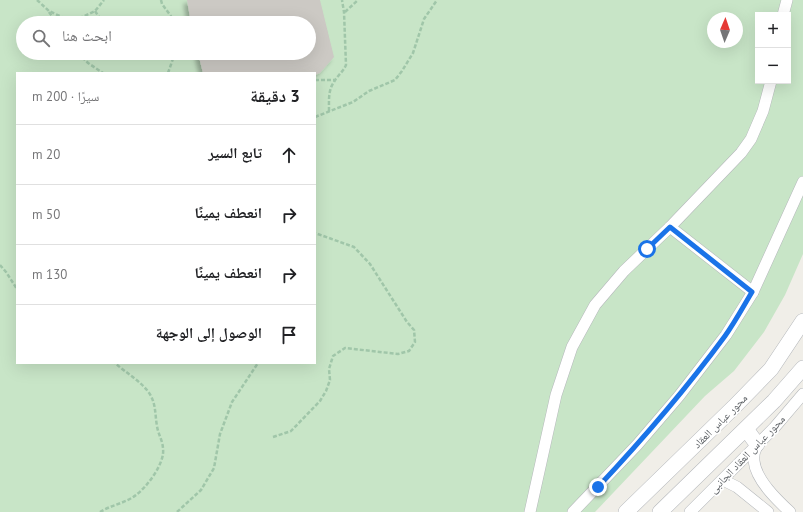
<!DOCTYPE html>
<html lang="ar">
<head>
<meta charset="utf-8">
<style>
  :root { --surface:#fff; --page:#f2f2f2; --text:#202124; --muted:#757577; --line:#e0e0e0 }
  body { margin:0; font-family:"PT Sans","Noto Naskh Arabic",sans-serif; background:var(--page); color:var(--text); direction:rtl }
  .controls { position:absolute; right:12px; top:12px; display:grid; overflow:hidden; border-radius:0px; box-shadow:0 4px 16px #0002 }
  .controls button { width:36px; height:36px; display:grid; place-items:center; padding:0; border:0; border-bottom:1px solid var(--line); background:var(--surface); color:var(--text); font:20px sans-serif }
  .compass { position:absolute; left:707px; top:12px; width:36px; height:36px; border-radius:50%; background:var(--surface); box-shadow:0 4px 16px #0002; rotate:2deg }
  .stop { position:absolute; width:12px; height:12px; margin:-9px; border:3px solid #1a73e8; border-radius:50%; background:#fff }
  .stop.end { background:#1a73e8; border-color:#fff; box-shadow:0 1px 4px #0008 }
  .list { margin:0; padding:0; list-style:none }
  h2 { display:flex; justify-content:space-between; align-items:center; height:52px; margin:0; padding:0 16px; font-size:17px }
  h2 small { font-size:13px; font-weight:400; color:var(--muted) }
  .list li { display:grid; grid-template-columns:26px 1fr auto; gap:12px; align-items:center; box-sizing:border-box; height:60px; padding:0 16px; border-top:1px solid var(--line) }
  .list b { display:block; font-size:15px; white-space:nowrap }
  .list em { font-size:13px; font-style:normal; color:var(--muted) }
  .icon { flex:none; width:22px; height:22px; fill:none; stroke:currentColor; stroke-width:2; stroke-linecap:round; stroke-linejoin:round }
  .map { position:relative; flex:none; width:803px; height:512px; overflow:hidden; direction:ltr }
  .search { position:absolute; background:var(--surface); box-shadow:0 4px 16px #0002; left:16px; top:16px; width:300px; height:44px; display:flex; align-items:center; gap:10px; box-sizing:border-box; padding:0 14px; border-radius:22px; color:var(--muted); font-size:15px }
  .panel { position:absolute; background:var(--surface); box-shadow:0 4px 16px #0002; left:16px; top:72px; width:300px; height:292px; border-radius:0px; direction:rtl }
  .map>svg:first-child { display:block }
  .green { fill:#c8e5c7; fill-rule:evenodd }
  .building { fill:#ccc9c4; filter:url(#shadow) }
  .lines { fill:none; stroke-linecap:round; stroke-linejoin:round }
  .minor-casing { stroke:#b5b8bb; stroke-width:12 }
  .secondary-casing { stroke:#b4b7bb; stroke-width:16 }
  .path { stroke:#a0c6a9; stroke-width:2.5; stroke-dasharray:4 2; stroke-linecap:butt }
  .minor { stroke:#fff; stroke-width:11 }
  .secondary { stroke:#fff; stroke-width:15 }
  .route { stroke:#1a73e8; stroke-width:5 }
  .labels { text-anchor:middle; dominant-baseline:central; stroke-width:3.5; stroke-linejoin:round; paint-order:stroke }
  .street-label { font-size:11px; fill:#5f6367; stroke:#fff }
</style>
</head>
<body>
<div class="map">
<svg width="803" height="512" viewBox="0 0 803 512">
  <defs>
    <filter id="shadow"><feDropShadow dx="-3.5" dy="3.5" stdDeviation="2" flood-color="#0004"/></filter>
  </defs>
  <rect width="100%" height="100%" fill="#f0eee8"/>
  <path class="green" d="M 0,0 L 803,0 L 803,254 L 785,295 L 764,332 L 734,371 L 705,396 L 595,512 L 0,512 ZM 758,15 L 788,15 L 788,81 L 758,81 ZM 713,18 L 737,18 L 737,42 L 713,42 ZM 23,23 L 309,23 L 309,53 L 23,53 ZM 17,73 L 315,73 L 315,363 L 17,363 Z"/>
  <path class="building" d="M 187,0 L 320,0 L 334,57 L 320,73 L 315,75 L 315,73 L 203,73 L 198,53 L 309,53 L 309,23 L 191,23 Z"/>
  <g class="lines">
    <g class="minor-casing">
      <g id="minor">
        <path d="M 783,15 L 787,0"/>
        <path d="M 670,227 L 753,292"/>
        <path d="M 757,446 C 755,450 753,456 754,461 C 756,480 777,500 790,512"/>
        <path d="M 723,480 L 737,487 L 768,512"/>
        <path d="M 530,512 L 556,395 L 572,347 L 595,305 L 624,271 L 670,227 L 741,153 L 751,139 L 763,111 L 771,81"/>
        <path d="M 573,512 L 637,445 L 679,396 L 726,335 L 753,292 L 803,182"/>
        <path d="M 690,512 L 774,428 L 803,394"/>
      </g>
    </g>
    <g class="secondary-casing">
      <g id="secondary">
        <path d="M 746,429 L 757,444"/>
        <path d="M 626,512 L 734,407 L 771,369 L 803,321"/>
        <path d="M 660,512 L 774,401 L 803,368"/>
      </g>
    </g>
    <g class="path">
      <path d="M 37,0 L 49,11 L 64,18 L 80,18 L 95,11 L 104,0"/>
      <path d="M 161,0 L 162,4 L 176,23"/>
      <path d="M 95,11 L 103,23"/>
      <path d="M 49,12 L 57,23"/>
      <path d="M 345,12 L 358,0"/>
      <path d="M 78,53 L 88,63 L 103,73"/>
      <path d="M 169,53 L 174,56"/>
      <path d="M 168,73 L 175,53"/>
      <path d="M 315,80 L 334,80"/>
      <path d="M 329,111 C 329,101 328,90 334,82 C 337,76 343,72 346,65 L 344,12 L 342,0"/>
      <path d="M 315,117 L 353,102 L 369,91 L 395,80 L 402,71 L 413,53 L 424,19 L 437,0"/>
      <path d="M 0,265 L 6,272 L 17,289"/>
      <path d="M 273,437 L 291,431 L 320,401 L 326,391 L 330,380 L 329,369 L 333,356 L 345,348 L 398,354 L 409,351 L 415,342 L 414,330 L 407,322 L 370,264 L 354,247 L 315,233"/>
      <path d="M 100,512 C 111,505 126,503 136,495 C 147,487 165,463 163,449 C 163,441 158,434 157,426 C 155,415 156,406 151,396 C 144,383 126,373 115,363"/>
      <path d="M 177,512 L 201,490 L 214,468 L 220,434 L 232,402 L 258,363"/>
    </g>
    <use href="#minor" class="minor"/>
    <use href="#secondary" class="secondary"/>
  </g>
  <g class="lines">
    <path class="route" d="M 598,487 C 643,439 686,389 725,336 C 735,322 743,307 752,292 L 670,227 L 647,249"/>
  </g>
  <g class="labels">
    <g class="street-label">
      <text transform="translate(720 421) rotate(-45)">محور عباس العقاد</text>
      <text transform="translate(747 454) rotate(-46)">محور عباس العقاد الجانبى</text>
    </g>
  </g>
</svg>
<div class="controls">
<button>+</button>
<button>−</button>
</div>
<svg class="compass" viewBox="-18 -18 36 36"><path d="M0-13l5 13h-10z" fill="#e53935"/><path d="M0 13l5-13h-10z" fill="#757577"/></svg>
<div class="stop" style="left:647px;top:249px"></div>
<div class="stop end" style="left:598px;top:487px"></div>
<div class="search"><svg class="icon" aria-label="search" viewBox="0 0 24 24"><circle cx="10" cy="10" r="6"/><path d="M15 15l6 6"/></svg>ابحث هنا</div>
<section class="panel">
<h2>3 دقيقة<small>سيرًا · 200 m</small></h2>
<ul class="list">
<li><svg class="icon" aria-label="ahead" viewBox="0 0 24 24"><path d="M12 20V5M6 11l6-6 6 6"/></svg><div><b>تابع السير</b></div><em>20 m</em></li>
<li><svg class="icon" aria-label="right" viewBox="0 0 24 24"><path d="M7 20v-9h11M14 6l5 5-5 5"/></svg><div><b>انعطف يمينًا</b></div><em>50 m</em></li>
<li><svg class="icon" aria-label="right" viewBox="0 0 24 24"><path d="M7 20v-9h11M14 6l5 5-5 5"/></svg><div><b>انعطف يمينًا</b></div><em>130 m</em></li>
<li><svg class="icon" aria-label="arrive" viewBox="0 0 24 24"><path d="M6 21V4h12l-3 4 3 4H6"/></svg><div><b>الوصول إلى الوجهة</b></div></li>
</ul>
</section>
</div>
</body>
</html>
